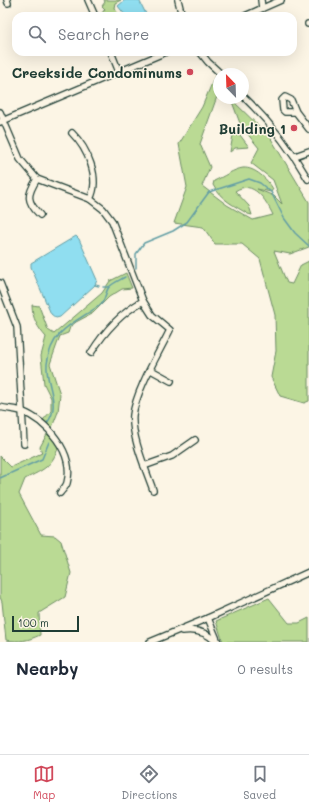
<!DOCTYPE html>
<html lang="en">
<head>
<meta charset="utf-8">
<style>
  :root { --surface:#fff; --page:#f2f2f3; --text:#1f2937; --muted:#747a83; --line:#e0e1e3; --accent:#d1495b }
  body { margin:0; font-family:Mali,sans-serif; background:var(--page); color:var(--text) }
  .compass { position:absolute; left:213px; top:68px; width:36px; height:36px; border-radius:50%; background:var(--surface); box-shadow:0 4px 16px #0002; rotate:337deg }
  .scale { position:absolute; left:12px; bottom:10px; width:67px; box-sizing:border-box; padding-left:4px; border:2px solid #1f3d34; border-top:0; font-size:11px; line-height:14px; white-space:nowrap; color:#1f3d34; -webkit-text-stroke:3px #fcf5e5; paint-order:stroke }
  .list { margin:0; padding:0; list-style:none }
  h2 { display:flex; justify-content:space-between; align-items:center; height:52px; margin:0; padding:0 16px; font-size:17px }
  h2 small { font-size:13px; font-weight:400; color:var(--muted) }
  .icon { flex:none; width:22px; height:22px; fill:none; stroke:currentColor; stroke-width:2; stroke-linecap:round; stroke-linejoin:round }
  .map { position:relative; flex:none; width:309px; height:642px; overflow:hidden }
  .search { position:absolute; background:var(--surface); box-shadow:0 4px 16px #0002; left:12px; right:12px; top:12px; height:44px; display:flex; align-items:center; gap:10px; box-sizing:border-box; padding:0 14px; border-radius:12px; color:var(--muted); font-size:15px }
  .sheet { height:112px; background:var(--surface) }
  nav { display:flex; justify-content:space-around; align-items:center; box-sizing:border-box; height:56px; border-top:1px solid var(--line); background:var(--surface); font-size:11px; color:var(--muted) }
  nav a { display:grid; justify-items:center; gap:2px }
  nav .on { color:var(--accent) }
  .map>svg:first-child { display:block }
  .green { fill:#bada94; stroke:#6c8c64 }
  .water { fill:#90def0; stroke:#639ea5 }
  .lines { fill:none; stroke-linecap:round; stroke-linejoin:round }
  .stream { stroke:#639ea5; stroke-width:1.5 }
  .minor-casing { stroke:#1f3d34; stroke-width:8 }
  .minor { stroke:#fcf5e5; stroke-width:5.5 }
  .poi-dot { fill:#d1495b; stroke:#fcf5e5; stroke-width:1.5 }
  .labels { text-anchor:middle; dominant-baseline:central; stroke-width:3; stroke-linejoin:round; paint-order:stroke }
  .poi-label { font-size:14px; font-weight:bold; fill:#1f3d34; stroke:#fcf5e5; text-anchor:end }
</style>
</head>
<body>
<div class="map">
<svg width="309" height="642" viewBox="0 0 309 642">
  <rect width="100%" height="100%" fill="#fcf5e5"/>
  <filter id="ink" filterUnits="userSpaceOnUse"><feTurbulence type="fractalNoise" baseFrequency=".025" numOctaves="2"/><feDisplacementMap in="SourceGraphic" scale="8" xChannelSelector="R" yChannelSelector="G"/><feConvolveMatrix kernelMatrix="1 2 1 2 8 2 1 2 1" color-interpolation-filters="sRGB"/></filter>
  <g filter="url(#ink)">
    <g class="green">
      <path d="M 104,0 L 121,0 L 115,3 L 114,8 L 120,16 L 103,16 L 102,13 L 105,9 L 102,6 L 105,2 Z"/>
      <path d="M 215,76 L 219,91 L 200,144 L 210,167 L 202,186 L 227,205 L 253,220 L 273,215 C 266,200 253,179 235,191 L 249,206 L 252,215 L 248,214 C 235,206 221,200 213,185 L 214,181 C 223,177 234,169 243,168 C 255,167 268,180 273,189 L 271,192 L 257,189 L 274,196 L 282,204 L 273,180 L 251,163 L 259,148 L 241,126 L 231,99 L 270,137 L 309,202 L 309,247 L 290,254 L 274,251 L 287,283 L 292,284 L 301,265 L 309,261 L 309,401 L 304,403 L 280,396 L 271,377 L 276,351 L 275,315 L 260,259 L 242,244 L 215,244 L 203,227 L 174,223 L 187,187 L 179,144 L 202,107 Z"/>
      <path d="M 233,135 L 240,135 L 249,147 L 235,148 L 230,152 Z"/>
      <path d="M 126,273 L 132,288 L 122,289 L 109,297 L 93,313 L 76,322 L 70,327 L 68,333 L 60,336 L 50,364 L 60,394 L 58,412 L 51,430 L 43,420 L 51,411 L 51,398 L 44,384 L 41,356 L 46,337 C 38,328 32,318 32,305 L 39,306 L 48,330 L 54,334 L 102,293 L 110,281 Z"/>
      <path d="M 47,434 L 59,446 C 51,468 44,469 25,479 L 19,494 L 41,535 L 55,536 L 61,541 L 71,573 L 65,597 L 39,613 L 40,635 C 27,641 20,642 6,640 L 2,602 L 0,597 L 0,456 L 11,467 L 42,453 L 40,447 Z"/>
      <path d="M 269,598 L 289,623 L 299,623 L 309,618 L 309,642 L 223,642 L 216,621 Z"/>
    </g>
    <g class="water">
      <path d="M 125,0 L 139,0 L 147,16 L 125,15 L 118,6 Z"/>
      <path d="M 76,236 L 79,239 L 97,280 L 95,285 L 60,317 L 56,318 L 51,314 L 31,267 L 31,263 Z"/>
    </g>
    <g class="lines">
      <g class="stream">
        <path d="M 136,268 L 136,254 L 144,243 L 173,231 L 187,222 L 209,192 L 249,179 L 260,183 L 271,192 L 284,218 L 295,233 L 309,246"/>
        <path d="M 95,285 L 99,286"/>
        <path d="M 103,287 L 109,287"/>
        <path d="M 47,423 C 62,405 45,384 47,364 C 51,329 75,323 100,305 C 106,300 105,292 109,287 C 113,283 120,280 125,277"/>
        <path d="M 0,478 L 42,459 L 49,442"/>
      </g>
      <g class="minor-casing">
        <g id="minor">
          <path d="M 7,0 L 8,3"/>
          <path d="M 88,0 L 95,16"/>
          <path d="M 178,0 L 182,16"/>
          <path d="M 261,0 L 262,8"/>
          <path d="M 245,16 L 281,0"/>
          <path d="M 308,24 L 309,24"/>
          <path d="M 111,52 L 119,72"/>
          <path d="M 200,52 L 208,62 L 221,74"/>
          <path d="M 243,96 C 270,122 289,146 308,179"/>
          <path d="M 0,112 L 20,159 L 37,179 L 90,199 L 103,209 L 112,221 L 143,301 L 152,315 L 170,330 C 159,353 136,390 133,415 C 131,436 146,470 153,490"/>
          <path d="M 296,112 L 285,112 L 283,110 L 282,100 L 285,97 L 291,100 L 296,112 L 309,129"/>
          <path d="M 0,122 L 166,52"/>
          <path d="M 72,133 C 87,148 101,178 90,199"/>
          <path d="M 295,156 L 309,151"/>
          <path d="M 37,179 C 27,195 26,201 40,215"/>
          <path d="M 0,283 L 17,327 L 24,444"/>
          <path d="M 91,353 C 104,332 121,313 143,301"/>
          <path d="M 151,370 L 171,381"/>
          <path d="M 0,407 C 7,409 15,409 21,411 C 47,421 75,453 67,483 C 66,487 62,490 60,493"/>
          <path d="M 144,466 L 172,456 L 195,440"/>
          <path d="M 208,618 L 218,642"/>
          <path d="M 182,631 C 196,629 207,632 216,642"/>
          <path d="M 150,642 L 208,618 L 309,572"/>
        </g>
      </g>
      <use href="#minor" class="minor"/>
    </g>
  </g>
  <g class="poi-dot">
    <circle cx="190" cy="72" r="4"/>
    <circle cx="294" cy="128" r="4"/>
  </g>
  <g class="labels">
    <g class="poi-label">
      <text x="182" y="72">Creekside Condominums</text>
      <text x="286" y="128">Building 1</text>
    </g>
  </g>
</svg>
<svg class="compass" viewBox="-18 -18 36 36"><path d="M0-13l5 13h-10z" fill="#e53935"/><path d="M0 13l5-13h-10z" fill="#747a83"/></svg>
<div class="scale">100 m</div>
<div class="search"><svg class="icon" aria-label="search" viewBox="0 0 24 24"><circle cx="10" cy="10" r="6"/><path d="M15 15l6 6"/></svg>Search here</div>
</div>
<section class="sheet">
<h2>Nearby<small>0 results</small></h2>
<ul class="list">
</ul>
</section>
<nav>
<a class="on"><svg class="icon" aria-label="map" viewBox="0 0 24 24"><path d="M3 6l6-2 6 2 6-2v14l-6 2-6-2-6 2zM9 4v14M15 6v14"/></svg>Map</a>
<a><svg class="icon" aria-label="directions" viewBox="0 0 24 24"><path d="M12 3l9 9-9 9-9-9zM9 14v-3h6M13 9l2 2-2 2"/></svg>Directions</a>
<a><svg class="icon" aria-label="saved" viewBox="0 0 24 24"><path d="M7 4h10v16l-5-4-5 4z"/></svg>Saved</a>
</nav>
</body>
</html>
